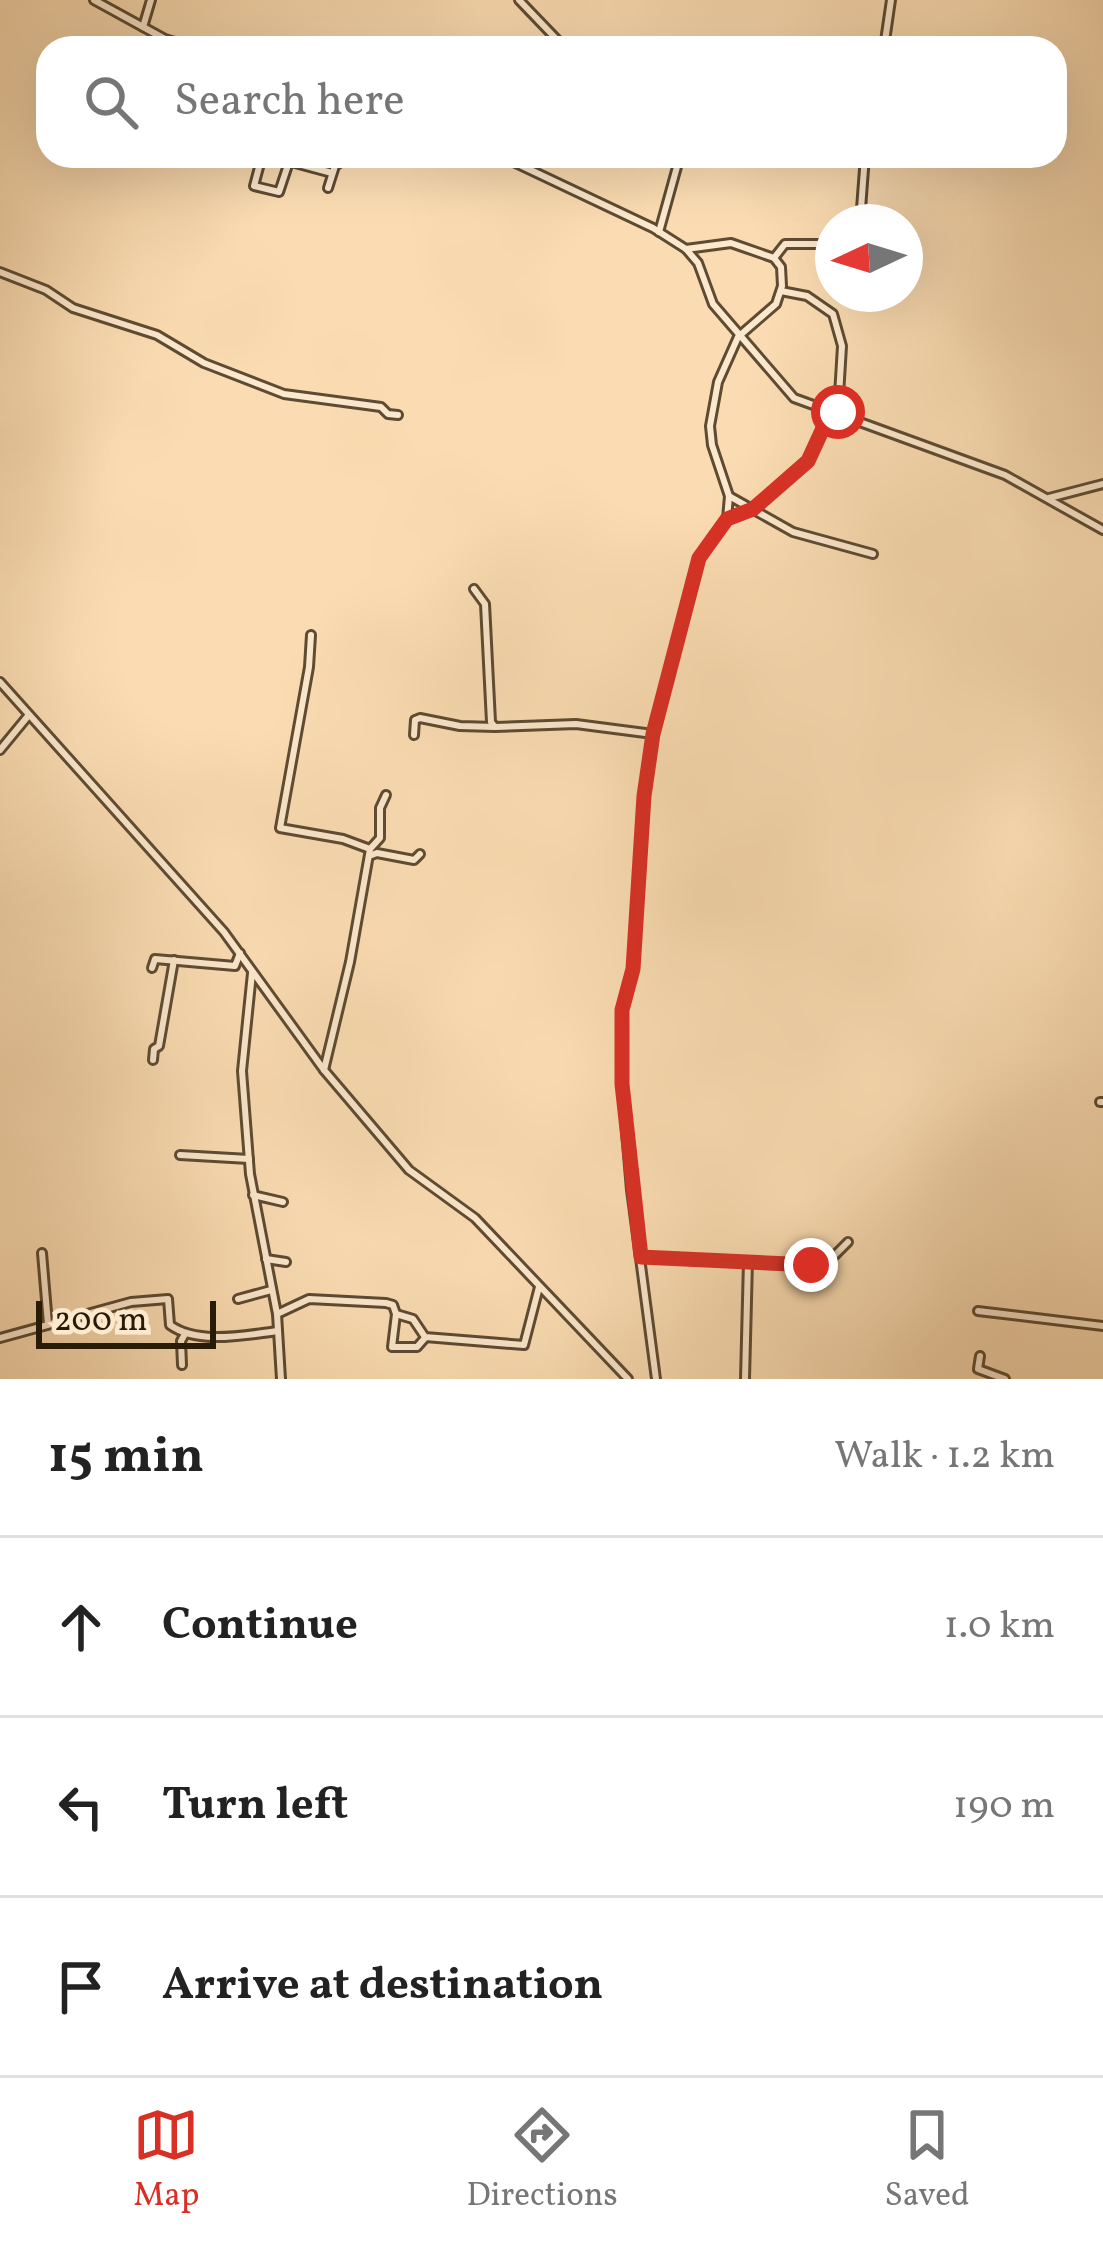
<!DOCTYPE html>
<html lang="en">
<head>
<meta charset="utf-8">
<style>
  :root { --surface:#fff; --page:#f6f6f6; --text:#222; --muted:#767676; --line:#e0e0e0; --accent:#d93025 }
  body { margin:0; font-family:Vollkorn,serif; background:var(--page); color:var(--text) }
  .compass { position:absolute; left:815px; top:204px; width:108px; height:108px; border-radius:50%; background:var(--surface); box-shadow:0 12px 48px #0002; rotate:266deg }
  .scale { position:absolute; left:36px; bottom:30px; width:180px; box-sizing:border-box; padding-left:12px; border:6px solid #281b07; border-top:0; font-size:33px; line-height:42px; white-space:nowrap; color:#281b07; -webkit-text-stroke:9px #fce8cd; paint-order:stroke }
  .stop { position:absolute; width:36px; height:36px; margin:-27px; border:9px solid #d93025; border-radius:50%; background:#fff }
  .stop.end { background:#d93025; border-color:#fff; box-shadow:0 3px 12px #0008 }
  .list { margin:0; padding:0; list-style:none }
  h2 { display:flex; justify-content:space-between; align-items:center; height:156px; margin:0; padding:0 48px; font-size:51px }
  h2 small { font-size:39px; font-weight:400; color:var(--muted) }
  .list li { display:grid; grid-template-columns:78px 1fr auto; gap:36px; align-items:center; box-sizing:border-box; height:180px; padding:0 48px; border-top:3px solid var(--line) }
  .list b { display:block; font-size:45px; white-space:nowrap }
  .list em { font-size:39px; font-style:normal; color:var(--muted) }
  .icon { flex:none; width:66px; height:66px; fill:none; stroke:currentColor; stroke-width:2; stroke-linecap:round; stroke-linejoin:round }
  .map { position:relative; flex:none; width:1103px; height:1379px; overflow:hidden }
  .search { position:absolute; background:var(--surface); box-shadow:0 12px 48px #0002; left:36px; right:36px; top:36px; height:132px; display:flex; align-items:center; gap:30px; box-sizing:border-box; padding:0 42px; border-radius:36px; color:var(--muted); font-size:45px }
  .sheet { height:696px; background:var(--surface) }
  nav { display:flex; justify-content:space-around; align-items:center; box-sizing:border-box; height:168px; border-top:3px solid var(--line); background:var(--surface); font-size:33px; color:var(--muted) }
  nav a { display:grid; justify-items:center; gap:6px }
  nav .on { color:var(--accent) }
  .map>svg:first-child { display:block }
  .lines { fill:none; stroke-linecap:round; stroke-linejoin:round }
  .minor-casing { stroke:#5d4b32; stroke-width:12 }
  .minor { stroke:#fce8cd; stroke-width:6 }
  .route { stroke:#d93025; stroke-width:15 }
</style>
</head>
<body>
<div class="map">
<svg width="1103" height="1379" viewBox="0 0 1103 1379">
  <rect width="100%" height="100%" fill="#fbdcb2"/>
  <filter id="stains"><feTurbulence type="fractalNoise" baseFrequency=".00167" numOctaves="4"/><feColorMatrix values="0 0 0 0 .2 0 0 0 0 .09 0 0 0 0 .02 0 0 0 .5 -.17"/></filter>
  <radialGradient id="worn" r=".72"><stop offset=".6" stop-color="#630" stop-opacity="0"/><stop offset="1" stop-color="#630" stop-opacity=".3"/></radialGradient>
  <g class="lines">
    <g class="minor-casing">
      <g id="minor">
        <path d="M 94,0 L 165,39 L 194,48"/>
        <path d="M 519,0 L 565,48"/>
        <path d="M 143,27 L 151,0"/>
        <path d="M 884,48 L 891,0"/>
        <path d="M 262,156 L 254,186 L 279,192 L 289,162"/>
        <path d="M 269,156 L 332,173"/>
        <path d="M 501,156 L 653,228 L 686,249 L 698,263 L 713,304 L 794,398 L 1005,475 L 1103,530"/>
        <path d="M 328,188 L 335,166 L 349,156"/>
        <path d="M 860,222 L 865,156"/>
        <path d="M 659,232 L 680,156"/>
        <path d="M 774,258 L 785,244 L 833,244"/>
        <path d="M 0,272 L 46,290 L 73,308 L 157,335 L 204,363 L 284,394 L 381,407 L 388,414 L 398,415"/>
        <path d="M 781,291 L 807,296 L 833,314 L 842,346 L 838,412"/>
        <path d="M 729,496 L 793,532 L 873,554"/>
        <path d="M 1049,498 L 1103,484"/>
        <path d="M 727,519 L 753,509 L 808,461 L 831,411"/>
        <path d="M 474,589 L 485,604 L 491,722 L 495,727 L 576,724 L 653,734"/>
        <path d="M 311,635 L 309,667 L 280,828 L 343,839 L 370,849 L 350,962 L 324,1070"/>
        <path d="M 0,682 L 224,932 L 324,1070 L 409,1170 L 475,1218 L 628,1379"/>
        <path d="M 414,735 L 415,720 L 420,718 L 460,726 L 495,727"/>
        <path d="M 0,750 L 28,716"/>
        <path d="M 370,849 L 380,838 L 380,808 L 386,795"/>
        <path d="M 369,856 L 377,853 L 414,860 L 420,854"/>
        <path d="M 152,968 L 155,959 L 235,966 L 240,953"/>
        <path d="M 252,973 L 242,1071 L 250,1174 L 277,1314 L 281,1379"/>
        <path d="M 153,1060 L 154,1049 L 159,1046 L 174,960"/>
        <path d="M 1100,1102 L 1103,1102"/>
        <path d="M 180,1155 L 249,1159"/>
        <path d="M 253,1195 L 283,1202"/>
        <path d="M 42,1253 L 48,1324"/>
        <path d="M 641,1257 L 825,1265 L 848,1242"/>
        <path d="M 266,1259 L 286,1262"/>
        <path d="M 238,1299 L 271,1290"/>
        <path d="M 978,1311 L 1103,1326"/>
        <path d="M 277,1314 L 309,1299 L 386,1303 L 393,1305 L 396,1314 L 392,1347 L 417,1347 L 425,1338"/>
        <path d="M 396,1314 L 413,1319 L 425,1337 L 524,1345 L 539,1287"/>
        <path d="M 0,1338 L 131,1302 L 168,1299 L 170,1325 C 198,1345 245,1335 278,1331"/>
        <path d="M 980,1356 L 978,1369 L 1005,1379"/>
        <path d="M 182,1365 L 181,1341 L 185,1334"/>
        <path d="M 656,1379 L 631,1190 L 622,1084 L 622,1010 L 633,969 L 644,796 L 653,734 L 699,558 L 727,519 L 729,496 L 712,445 L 710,426 L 718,382 L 738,337 L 776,304 L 782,286 L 781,267 L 774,258 L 731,243 L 686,249"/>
        <path d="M 745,1379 L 748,1261"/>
      </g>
    </g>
    <use href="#minor" class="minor"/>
  </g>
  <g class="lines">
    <path class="route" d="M 811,1265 L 641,1257 L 622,1084 L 622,1010 L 633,969 L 644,796 L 653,734 L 699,558 L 727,519 L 753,509 L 808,461 L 831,411 L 838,412"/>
  </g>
  <rect width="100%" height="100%" filter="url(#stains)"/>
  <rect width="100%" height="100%" fill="url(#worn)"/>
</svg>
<svg class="compass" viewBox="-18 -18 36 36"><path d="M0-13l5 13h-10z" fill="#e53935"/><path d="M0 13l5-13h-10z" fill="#767676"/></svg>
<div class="scale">200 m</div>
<div class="stop" style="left:838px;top:412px"></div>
<div class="stop end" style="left:811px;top:1265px"></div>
<div class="search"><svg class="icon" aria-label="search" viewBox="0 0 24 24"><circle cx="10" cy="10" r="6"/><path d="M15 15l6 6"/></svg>Search here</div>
</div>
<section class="sheet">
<h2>15 min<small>Walk · 1.2 km</small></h2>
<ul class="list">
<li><svg class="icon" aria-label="ahead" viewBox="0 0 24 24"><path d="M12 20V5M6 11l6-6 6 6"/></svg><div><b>Continue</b></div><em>1.0 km</em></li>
<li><svg class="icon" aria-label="left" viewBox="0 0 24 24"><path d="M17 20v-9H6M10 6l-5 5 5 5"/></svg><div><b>Turn left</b></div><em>190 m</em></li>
<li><svg class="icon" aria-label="arrive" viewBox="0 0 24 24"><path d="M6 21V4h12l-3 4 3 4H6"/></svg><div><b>Arrive at destination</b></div></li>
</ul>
</section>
<nav>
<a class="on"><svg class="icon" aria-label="map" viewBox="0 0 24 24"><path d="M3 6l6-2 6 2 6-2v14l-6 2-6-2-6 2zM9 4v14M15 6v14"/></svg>Map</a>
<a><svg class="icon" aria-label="directions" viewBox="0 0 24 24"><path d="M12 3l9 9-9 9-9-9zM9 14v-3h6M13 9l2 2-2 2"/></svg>Directions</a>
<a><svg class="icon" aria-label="saved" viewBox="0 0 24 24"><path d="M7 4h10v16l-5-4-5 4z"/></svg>Saved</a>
</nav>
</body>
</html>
